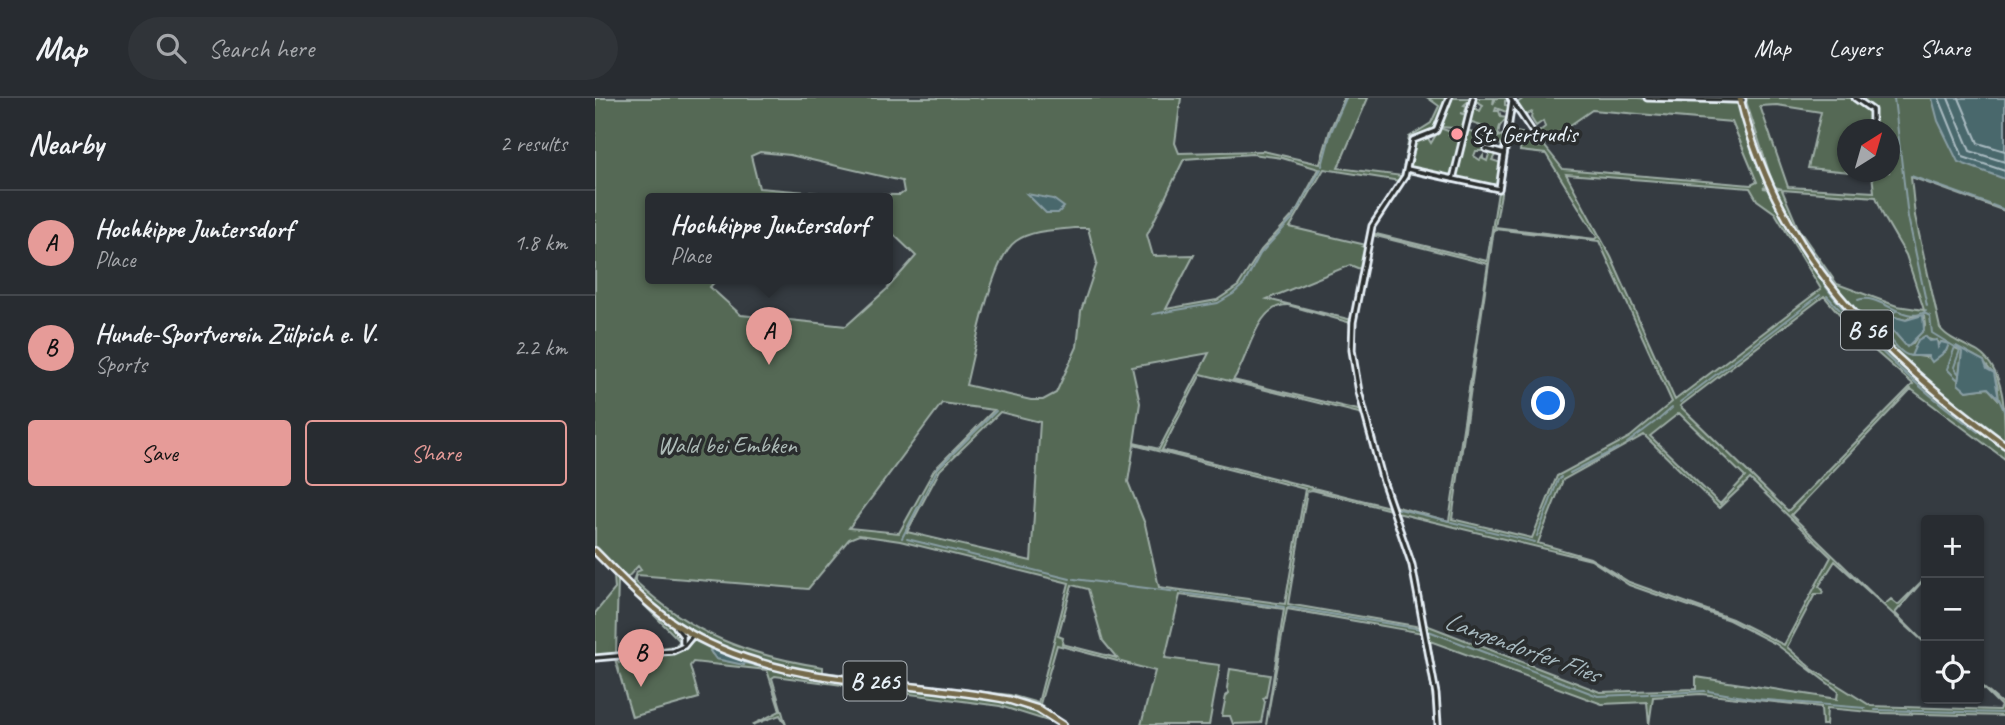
<!DOCTYPE html>
<html lang="en">
<head>
<meta charset="utf-8">
<style>
  :root { --surface:#282c31; --page:#303439; --text:#f1f3f6; --muted:#a5a7ab; --line:#44484d; --accent:#e69b98 }
  body { margin:0; font-family:Caveat,sans-serif; background:var(--page); color:var(--text) }
  .controls { position:absolute; right:21px; bottom:21px; display:grid; overflow:hidden; border-radius:7px; box-shadow:0 2px 5px #0004 }
  .controls button { width:63px; height:63px; display:grid; place-items:center; padding:0; border:0; border-bottom:2px solid var(--line); background:var(--surface); color:var(--text); font:35px sans-serif }
  .compass { position:absolute; left:1242px; top:21px; width:63px; height:63px; border-radius:50%; background:var(--surface); box-shadow:0 2px 5px #0004; rotate:37deg }
  .you { position:absolute; left:954px; top:306px; width:24px; height:24px; margin:-18px; border:5px solid #fff; border-radius:50%; background:#1a73e8; box-shadow:0 0 0 10px #1a73e833 }
  .badge { display:grid; place-items:center; width:46px; height:46px; border-radius:50%; background:var(--accent); color:#111; font-size:23px; font-weight:700 }
  .pin { position:absolute; translate:-50% -58px; filter:drop-shadow(0 2px 4px #0008) }
  .pin::after { content:''; position:absolute; top:37px; width:24px; height:21px; background:inherit; clip-path:polygon(0 0,100% 0,50% 100%) }
  .popup { position:absolute; left:50px; top:95px; width:248px; height:91px; box-sizing:border-box; display:grid; place-content:center; border-radius:7px; background:var(--surface); filter:drop-shadow(0 2px 5px #0005); font-size:23px; white-space:nowrap; color:var(--muted) }
  .popup b { font-size:26px; color:var(--text) }
  .popup::after { content:''; position:absolute; left:50%; top:100%; margin-left:-14px; border:14px solid transparent; border-top-color:var(--surface) }
  .list { margin:0; padding:0; list-style:none }
  h2 { display:flex; justify-content:space-between; align-items:center; height:91px; margin:0; padding:0 28px; font-size:30px }
  h2 small { font-size:23px; font-weight:400; color:var(--muted) }
  .list li { display:grid; grid-template-columns:46px 1fr auto; gap:21px; align-items:center; box-sizing:border-box; height:105px; padding:0 28px; border-top:2px solid var(--line) }
  .list b { display:block; font-size:26px; white-space:nowrap }
  .list p { margin:0; font-size:23px; white-space:nowrap; color:var(--muted) }
  .list em { font-size:23px; font-style:normal; color:var(--muted) }
  .actions { display:flex; gap:14px; padding:21px 28px }
  .actions a { flex:1; padding:16px 0; border:2px solid var(--accent); border-radius:7px; text-align:center; font-size:24px; color:var(--accent) }
  .actions .main { background:var(--accent); color:#111 }
  .icon { flex:none; width:38px; height:38px; fill:none; stroke:currentColor; stroke-width:2; stroke-linecap:round; stroke-linejoin:round }
  .map { position:relative; flex:none; width:1410px; height:627px; overflow:hidden }
  header { display:flex; align-items:center; gap:42px; box-sizing:border-box; height:98px; padding:0 35px; background:var(--surface); border-bottom:2px solid var(--line) }
  header strong { font-size:33px }
  nav { display:flex; gap:38px; margin-inline-start:auto; font-size:24px }
  .search { width:490px; height:63px; background:var(--page); display:flex; align-items:center; gap:18px; box-sizing:border-box; padding:0 24px; border-radius:38px; color:var(--muted); font-size:26px }
  main { display:flex }
  aside { flex:1; background:var(--surface) }
  .map>svg:first-child { display:block }
  .green { fill:#546955; stroke:#9eada6; stroke-width:2; fill-rule:evenodd }
  .water { fill:#49676c; stroke:#899ea4; stroke-width:2 }
  .lines { fill:none; stroke-linecap:round; stroke-linejoin:round }
  .shore { stroke:#a8bac0; stroke-width:2 }
  .stream { stroke:#899ea4; stroke-width:2 }
  .minor-casing { stroke:#e8f1f8; stroke-width:9 }
  .major-casing { stroke:#e8f1f8; stroke-width:10 }
  .minor { stroke:#2a2d2e; stroke-width:3.5 }
  .major { stroke:#756b4b; stroke-width:5 }
  .poi-dot { fill:#ff9aa2; stroke:#2a2d2e; stroke-width:2.5 }
  .labels { text-anchor:middle; dominant-baseline:central; stroke-width:7; stroke-linejoin:round; paint-order:stroke }
  .shield { fill:#2a2d2e; stroke:#afb6bb; stroke-width:2 }
  .shield-label { font-size:23px; font-weight:bold; fill:#e8f1f8 }
  .poi-label { font-size:24px; fill:#e8f1f8; stroke:#2a2d2e; text-anchor:start }
  .park-label { font-size:24px; fill:#adbbb7; stroke:#2a2d2e }
  .water-label { font-size:26px; font-style:italic; fill:#a8bac0; stroke:#2a2d2e }
</style>
</head>
<body>
<header>
<strong>Map</strong>
<div class="search"><svg class="icon" aria-label="search" viewBox="0 0 24 24"><circle cx="10" cy="10" r="6"/><path d="M15 15l6 6"/></svg>Search here</div>
<nav><a>Map</a><a>Layers</a><a>Share</a></nav>
</header>
<main>
<aside>
<h2>Nearby<small>2 results</small></h2>
<ul class="list">
<li><span class="badge">A</span><div><b>Hochkippe Juntersdorf</b><p>Place</p></div><em>1.8 km</em></li>
<li><span class="badge">B</span><div><b>Hunde-Sportverein Zülpich e. V.</b><p>Sports</p></div><em>2.2 km</em></li>
</ul>
<div class="actions"><a class="main">Save</a><a>Share</a></div>
</aside>
<div class="map">
<svg width="1410" height="627" viewBox="0 0 1410 627">
  <rect width="100%" height="100%" fill="#353b41"/>
  <filter id="ink" filterUnits="userSpaceOnUse"><feTurbulence type="fractalNoise" baseFrequency=".0143" numOctaves="2"/><feDisplacementMap in="SourceGraphic" scale="14" xChannelSelector="R" yChannelSelector="G"/><feConvolveMatrix kernelMatrix="1 2 1 2 8 2 1 2 1" color-interpolation-filters="sRGB"/></filter>
  <g filter="url(#ink)">
    <g class="green">
      <path d="M 0,0 L 586,0 L 580,45 L 584,55 L 668,53 L 725,66 L 735,32 L 749,0 L 773,0 L 743,70 L 807,78 L 814,39 L 836,25 L 844,8 L 833,0 L 852,0 L 840,32 L 818,39 L 808,78 L 777,125 L 772,148 L 768,149 L 771,151 L 761,199 L 757,260 L 795,410 L 813,455 L 841,598 L 842,627 L 828,535 L 692,511 L 671,627 L 689,511 L 585,497 L 570,560 L 625,567 L 614,627 L 546,627 L 560,573 L 462,547 L 445,606 L 473,627 L 444,606 L 191,569 L 138,555 L 71,518 L 37,487 L 41,474 L 46,472 L 43,468 L 31,481 L 0,450 ZM 165,54 L 195,57 L 307,83 L 309,94 L 305,97 L 236,96 L 164,90 L 156,58 ZM 657,56 L 687,60 L 724,71 L 700,115 L 666,152 L 643,188 L 622,202 L 571,211 L 599,157 L 558,158 L 552,137 L 589,61 ZM 729,71 L 805,83 L 776,125 L 771,147 L 695,129 ZM 55,101 L 293,101 L 293,131 L 321,158 L 292,191 L 251,228 L 146,217 L 115,189 L 122,181 L 55,181 ZM 479,130 L 493,130 L 502,165 L 486,213 L 482,249 L 461,295 L 448,302 L 436,302 L 371,287 C 379,256 396,160 421,143 C 437,132 460,132 479,130 ZM 755,167 L 765,171 L 757,222 L 672,201 ZM 693,207 L 756,225 L 755,258 L 767,313 L 638,282 C 654,261 660,206 693,207 ZM 614,255 L 564,351 L 539,345 L 545,305 L 537,269 ZM 606,276 L 768,316 L 794,409 L 567,352 ZM 347,305 L 399,312 L 339,372 L 304,435 L 254,430 ZM 405,314 L 445,324 L 436,463 L 312,434 L 345,372 ZM 539,347 L 710,391 L 690,506 L 564,489 L 550,426 L 533,384 ZM 717,392 L 796,412 L 815,464 L 826,529 L 693,506 L 712,393 ZM 264,437 L 305,443 L 474,485 L 443,605 L 415,597 L 228,574 L 228,569 C 151,557 98,537 40,483 L 42,477 L 213,491 L 254,441 ZM 477,487 L 493,491 L 508,543 L 522,560 L 467,546 L 468,540 L 463,538 Z"/>
      <path d="M 855,0 L 877,0 L 869,7 L 875,9 L 873,15 L 871,11 L 869,16 L 865,15 L 873,18 L 868,37 L 858,30 L 846,29 Z"/>
      <path d="M 879,0 L 899,0 L 898,6 L 901,0 L 913,0 L 916,4 L 910,3 L 910,7 L 915,8 L 914,15 L 901,10 L 900,13 L 904,13 L 906,19 L 912,20 C 904,28 904,28 903,39 L 911,35 L 909,52 L 905,53 L 907,48 L 903,44 L 896,46 L 892,41 L 890,46 L 890,39 L 885,38 L 882,45 L 884,48 L 887,45 L 888,53 L 881,53 L 879,58 L 885,62 L 888,58 L 888,61 L 892,63 L 895,53 L 905,55 L 901,56 L 897,62 L 906,65 L 908,61 L 904,89 L 893,90 L 900,93 L 906,90 L 909,65 L 911,68 L 900,129 L 1000,141 L 1002,139 L 951,56 L 925,53 L 926,44 L 913,42 L 914,33 L 927,35 L 926,44 L 945,45 L 945,41 L 951,36 L 943,38 L 941,36 L 950,29 L 948,23 L 941,28 L 936,20 L 937,14 L 929,18 L 919,3 L 922,5 L 929,0 L 1042,0 L 1144,6 L 1174,88 L 1168,90 L 1175,91 C 1233,211 1307,274 1410,350 L 1410,361 L 1316,291 L 1196,417 L 1289,507 L 1296,501 L 1303,507 L 1331,479 L 1300,515 L 1331,546 L 1240,463 L 1224,488 L 1228,492 L 1227,496 L 1220,496 L 1192,549 L 1217,571 L 1276,608 L 1404,612 L 1406,608 L 1384,586 L 1410,608 L 1410,618 L 1285,615 L 1232,610 L 1231,627 L 1227,627 L 1226,609 L 1106,596 L 1058,599 L 1054,627 L 1052,604 L 1007,606 L 835,543 L 845,607 L 843,627 L 843,602 L 818,465 L 790,386 L 765,296 L 758,253 L 759,223 L 777,129 L 811,77 L 819,72 L 890,90 L 860,79 L 871,32 L 893,38 L 895,31 L 874,24 L 877,9 L 885,13 L 888,7 L 881,3 L 881,9 L 878,8 ZM 997,12 L 1137,24 L 1162,84 L 1156,87 L 968,71 L 948,46 ZM 818,73 L 903,94 L 892,163 L 777,135 L 782,120 ZM 971,76 L 1155,90 L 1162,102 L 1180,115 L 1226,191 L 1080,302 L 1016,159 ZM 899,131 L 1004,143 L 1077,304 L 1035,339 L 962,378 L 937,440 L 857,421 ZM 777,137 L 893,166 L 854,423 L 799,408 L 767,302 L 758,252 L 760,219 ZM 1229,198 L 1264,239 L 1318,286 L 1193,413 L 1085,308 ZM 1084,315 L 1150,379 L 1125,406 L 1055,338 ZM 1049,337 L 1124,410 L 1155,381 L 1236,459 L 1189,547 L 1137,521 L 1034,484 L 995,460 L 943,445 L 968,382 ZM 802,415 L 996,462 L 1034,487 L 1134,522 L 1181,546 L 1243,593 L 1242,601 L 1101,579 L 1101,591 L 1005,594 L 831,527 L 819,463 Z"/>
      <path d="M 1150,0 L 1410,0 L 1410,113 L 1316,79 L 1320,118 L 1345,230 C 1353,241 1371,247 1383,254 C 1410,272 1410,313 1410,344 C 1317,275 1231,201 1181,91 L 1187,91 L 1180,89 L 1175,77 ZM 1182,7 L 1226,14 L 1213,70 L 1277,76 L 1279,94 L 1193,89 L 1165,8 ZM 1252,32 L 1294,32 L 1294,74 L 1252,74 ZM 1187,92 L 1281,99 L 1289,119 L 1311,157 L 1329,212 L 1302,208 L 1242,186 L 1204,132 ZM 1317,218 L 1329,218 L 1330,227 L 1318,245 L 1311,247 L 1292,226 L 1300,219 L 1311,222 ZM 1333,241 L 1343,244 L 1343,249 L 1346,244 L 1353,246 L 1351,253 L 1335,260 L 1317,257 ZM 1360,250 C 1384,257 1406,274 1403,301 L 1393,290 L 1371,293 L 1363,285 L 1367,253 Z"/>
      <path d="M 845,30 L 856,34 L 854,37 L 864,40 L 863,46 L 866,47 L 857,79 L 817,70 L 814,66 L 818,43 L 831,37 L 836,45 Z"/>
      <path d="M 0,455 L 86,536 L 86,545 L 83,550 L 0,559 L 0,515 L 20,491 L 19,478 ZM 23,481 L 85,543 L 80,548 L 21,556 Z"/>
      <path d="M 99,542 L 114,548 L 117,556 L 150,564 L 117,552 L 116,549 L 173,571 L 415,604 L 443,613 L 466,627 L 405,608 L 180,578 L 177,580 L 191,627 L 185,617 L 157,627 L 185,613 L 172,572 L 98,564 L 95,568 L 104,600 L 37,619 L 20,561 L 0,562 L 20,560 L 24,565 L 32,559 L 62,556 L 65,560 L 67,556 L 84,553 Z"/>
      <path d="M 635,571 L 675,577 L 671,599 L 668,600 L 670,604 L 666,625 L 638,626 L 635,618 L 627,618 L 631,598 L 634,595 L 632,590 Z"/>
    </g>
    <g class="water">
      <path d="M 1337,0 L 1410,0 L 1410,81 L 1363,64 L 1343,23 Z"/>
      <path d="M 432,96 L 458,101 L 469,109 L 463,115 L 451,115 Z"/>
      <path d="M 1328,217 L 1329,232 L 1312,249 L 1292,226 L 1300,219 L 1311,222 Z"/>
      <path d="M 1330,238 L 1335,243 L 1342,242 L 1343,249 L 1346,244 L 1354,246 L 1351,253 L 1337,264 L 1333,258 L 1316,258 L 1323,242 Z"/>
      <path d="M 1361,248 L 1389,263 L 1392,271 L 1399,275 L 1404,301 L 1393,290 L 1371,293 L 1363,286 L 1367,254 Z"/>
      <path d="M 118,551 L 150,564 L 149,567 L 121,561 L 115,553 Z"/>
    </g>
    <g class="lines">
      <g class="shore">
        <path d="M 1344,0 L 1368,59 L 1410,73"/>
        <path d="M 1353,0 L 1375,53 L 1410,64"/>
        <path d="M 1364,0 L 1383,45 L 1410,53"/>
      </g>
      <g class="stream">
        <path d="M 1299,0 L 1313,119 L 1332,208"/>
        <path d="M 727,68 L 736,34 L 751,0"/>
        <path d="M 1316,78 L 1394,106"/>
        <path d="M 1397,107 L 1410,112"/>
        <path d="M 1184,112 C 1232,208 1298,272 1383,334"/>
        <path d="M 1209,142 L 1245,193 L 1278,231 L 1281,228 C 1295,233 1300,255 1316,258"/>
        <path d="M 1232,198 L 1269,238"/>
        <path d="M 1263,202 C 1284,194 1310,228 1331,213"/>
        <path d="M 1329,215 L 1335,218 L 1337,235 L 1360,249 L 1352,271 L 1362,281"/>
        <path d="M 558,216 L 623,205 L 638,196 L 649,186 L 665,156 L 697,121 L 726,71"/>
        <path d="M 1285,224 L 1301,213"/>
        <path d="M 1363,275 L 1359,269 L 1365,252"/>
        <path d="M 1404,301 L 1410,315"/>
        <path d="M 1085,304 L 1225,197"/>
        <path d="M 1062,323 L 1077,310"/>
        <path d="M 1032,345 L 1060,324"/>
        <path d="M 975,375 L 1023,350"/>
        <path d="M 965,381 L 966,379"/>
        <path d="M 800,410 L 854,423"/>
        <path d="M 856,424 L 940,444"/>
        <path d="M 942,438 L 963,382"/>
        <path d="M 307,440 L 343,370 L 401,313"/>
        <path d="M 312,441 L 475,481"/>
        <path d="M 479,481 L 583,494"/>
        <path d="M 587,495 L 689,509"/>
        <path d="M 693,509 L 826,531"/>
        <path d="M 831,532 L 1003,598 L 1053,596"/>
        <path d="M 43,554 L 76,551 L 85,545"/>
        <path d="M 0,562 L 20,561"/>
        <path d="M 150,565 L 170,570"/>
        <path d="M 178,572 L 195,574"/>
        <path d="M 1113,593 L 1160,601 L 1270,610"/>
        <path d="M 1056,596 L 1110,593"/>
        <path d="M 1280,612 L 1410,615"/>
      </g>
      <g class="minor-casing">
        <g id="minor">
          <path d="M 915,0 L 945,45"/>
          <path d="M 1052,0 L 1148,2"/>
          <path d="M 1260,0 L 1277,12 L 1277,32"/>
          <path d="M 891,51 L 909,56"/>
          <path d="M 812,71 L 904,91 L 917,4"/>
          <path d="M 858,81 L 878,0"/>
          <path d="M 81,529 L 88,538 L 88,545"/>
          <path d="M 0,560 L 78,553 L 89,548 L 98,537"/>
          <path d="M 843,627 L 841,596 L 817,467 L 788,383 L 764,294 L 757,252 L 758,224 L 777,128 L 810,78 L 818,42 L 841,33 L 854,0"/>
        </g>
      </g>
      <g class="major-casing">
        <g id="major">
          <path d="M 1145,0 C 1184,160 1283,253 1410,347"/>
          <path d="M 0,453 C 26,479 52,508 83,528 C 180,591 304,580 414,602 L 443,611 L 468,627"/>
        </g>
      </g>
      <use href="#minor" class="minor"/>
      <use href="#major" class="major"/>
    </g>
  </g>
  <circle class="poi-dot" cx="862" cy="36" r="7"/>
  <g class="labels">
    <g class="shield">
      <rect x="1246" y="212.5" width="52" height="39" rx="5"/>
      <rect x="248.5" y="563.5" width="63" height="39" rx="5"/>
    </g>
    <g class="shield-label">
      <text x="1272" y="232">B 56</text>
      <text x="280" y="583">B 265</text>
    </g>
    <g class="poi-label">
      <text x="876" y="36">St. Gertrudis</text>
    </g>
    <g class="park-label">
      <text x="132" y="347">Wald bei Embken</text>
    </g>
    <g class="water-label">
      <text transform="translate(927 549) rotate(20)">Langendorfer Flies</text>
    </g>
  </g>
</svg>
<div class="controls">
<button>+</button>
<button>−</button>
<button><svg class="icon" aria-label="locate" viewBox="0 0 24 24"><circle cx="12" cy="12" r="6"/><path d="M12 2v4M12 18v4M2 12h4M18 12h4"/></svg></button>
</div>
<svg class="compass" viewBox="-18 -18 36 36"><path d="M0-13l5 13h-10z" fill="#e53935"/><path d="M0 13l5-13h-10z" fill="#a5a7ab"/></svg>
<div class="you"></div>
<div class="pin badge" style="left:174px;top:267px">A</div>
<div class="popup"><b>Hochkippe Juntersdorf</b>Place</div>
<div class="pin badge" style="left:46px;top:589px">B</div>
</div>
</main>
</body>
</html>
